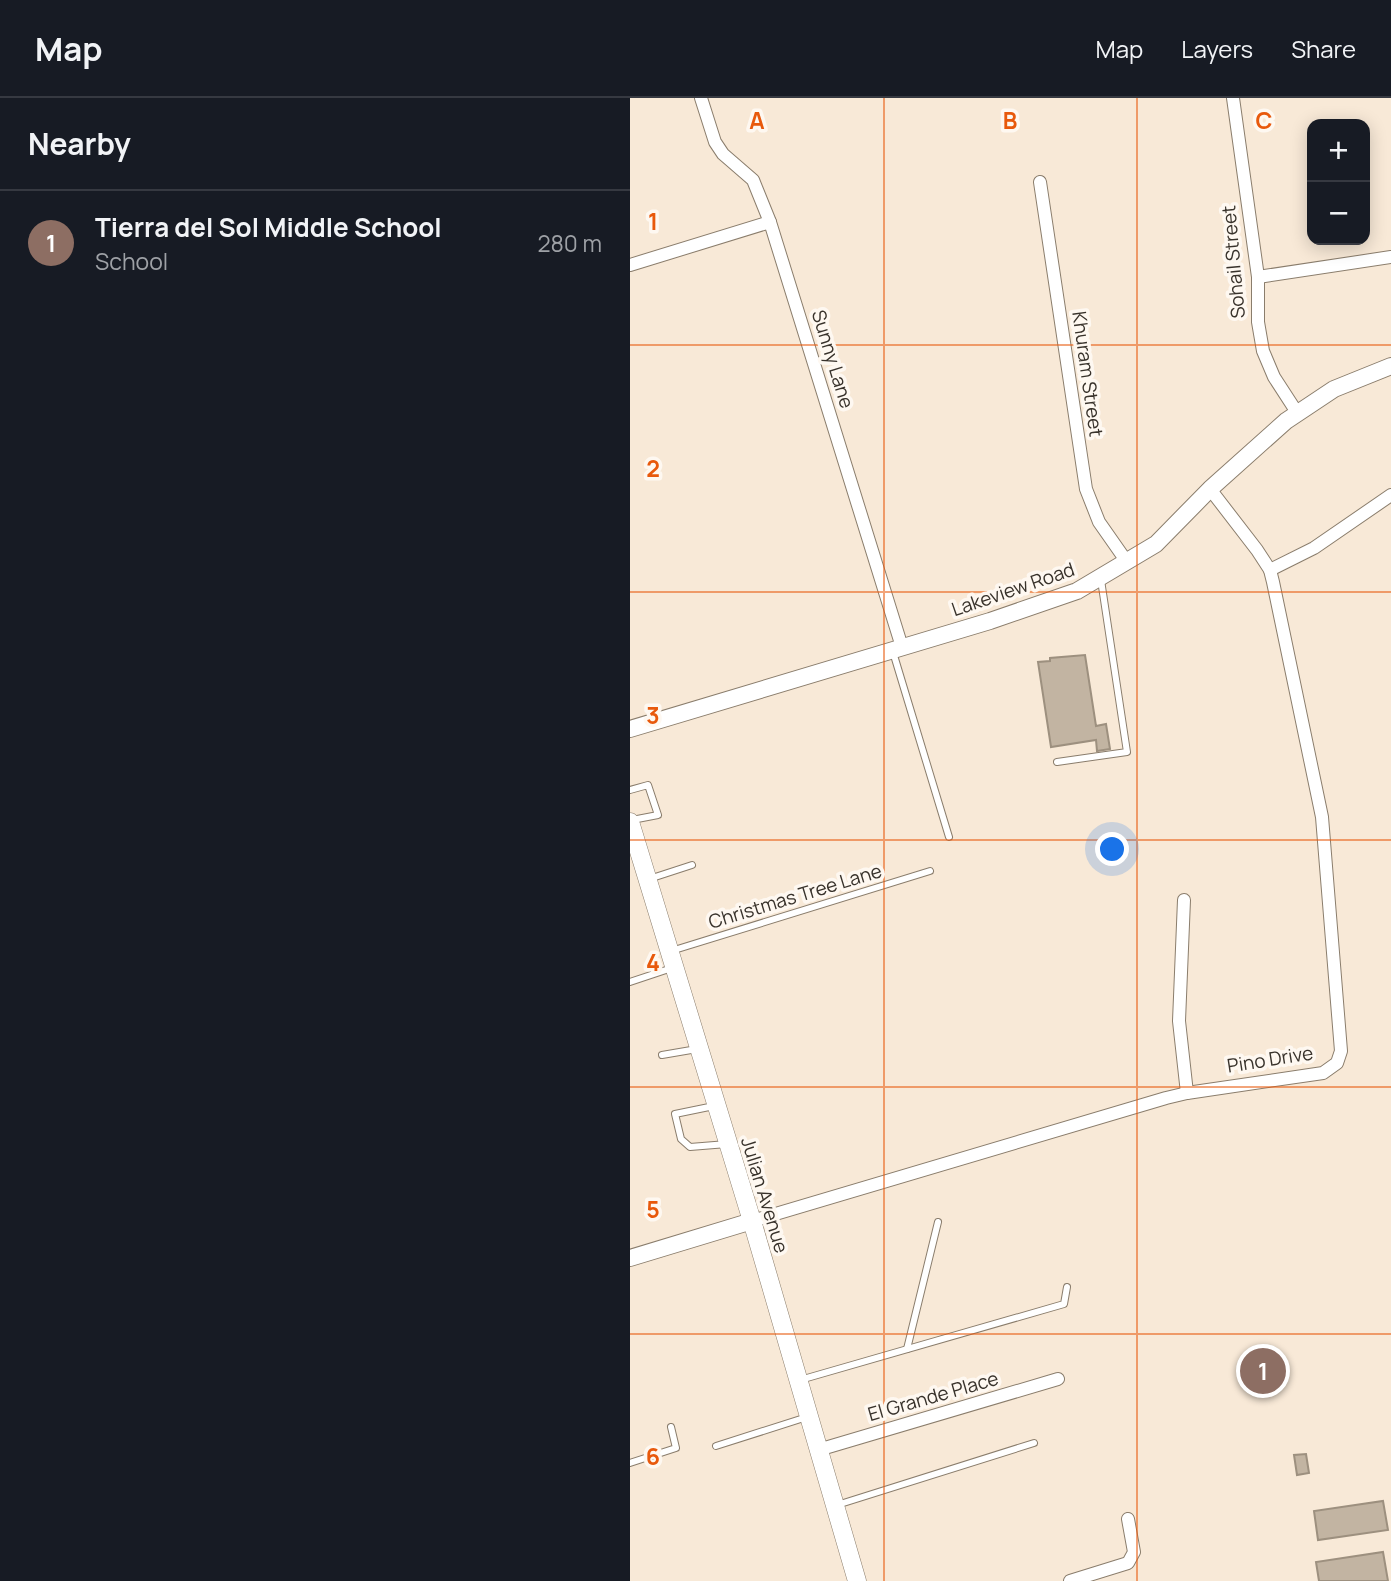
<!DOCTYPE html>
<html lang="en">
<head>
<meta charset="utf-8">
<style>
  :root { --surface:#171b24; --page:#20242c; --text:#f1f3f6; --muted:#9ea1a6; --line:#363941; --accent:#d93025 }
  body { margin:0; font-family:Manrope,sans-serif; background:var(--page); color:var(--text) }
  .controls { position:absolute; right:21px; top:21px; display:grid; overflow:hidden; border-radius:14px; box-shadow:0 4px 18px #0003 }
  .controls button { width:63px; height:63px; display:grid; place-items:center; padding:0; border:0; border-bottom:2px solid var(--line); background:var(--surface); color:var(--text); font:35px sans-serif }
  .you { position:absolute; left:483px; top:752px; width:24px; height:24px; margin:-18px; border:5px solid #fff; border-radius:50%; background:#1a73e8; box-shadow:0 0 0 10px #1a73e833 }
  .badge { display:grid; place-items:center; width:46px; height:46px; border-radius:50%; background:var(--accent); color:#fff; font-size:23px; font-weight:700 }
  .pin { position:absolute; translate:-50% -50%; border:4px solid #fff; box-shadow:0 2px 7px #0006 }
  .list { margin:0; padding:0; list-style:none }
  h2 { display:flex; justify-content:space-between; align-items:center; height:91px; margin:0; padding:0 28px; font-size:30px }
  h2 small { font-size:23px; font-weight:400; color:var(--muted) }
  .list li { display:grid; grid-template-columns:46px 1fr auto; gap:21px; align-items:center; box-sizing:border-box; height:105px; padding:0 28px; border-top:2px solid var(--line) }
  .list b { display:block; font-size:26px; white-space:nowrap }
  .list p { margin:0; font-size:23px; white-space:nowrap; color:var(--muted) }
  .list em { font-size:23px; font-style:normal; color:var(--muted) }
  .map { position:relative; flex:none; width:761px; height:1483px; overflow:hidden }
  header { display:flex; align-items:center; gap:42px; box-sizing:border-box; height:98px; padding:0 35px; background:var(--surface); border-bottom:2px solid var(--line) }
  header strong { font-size:33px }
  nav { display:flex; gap:38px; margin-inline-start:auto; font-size:24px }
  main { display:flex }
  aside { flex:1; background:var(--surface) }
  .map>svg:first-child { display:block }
  .building { fill:#c2b4a2; stroke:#9d907f; stroke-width:2 }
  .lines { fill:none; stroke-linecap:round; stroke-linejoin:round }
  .service-casing { stroke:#8a7d6c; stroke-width:8 }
  .minor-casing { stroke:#8a7d6c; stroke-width:14 }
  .tertiary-casing { stroke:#8a7d6c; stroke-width:18 }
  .secondary-casing { stroke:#8a7d6c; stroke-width:19 }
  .service { stroke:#fff; stroke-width:6 }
  .minor { stroke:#fff; stroke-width:12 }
  .tertiary { stroke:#fff; stroke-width:16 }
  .secondary { stroke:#fff; stroke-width:18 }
  .grid { fill:none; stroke:#e8590c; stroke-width:2; stroke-opacity:0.55 }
  .labels { text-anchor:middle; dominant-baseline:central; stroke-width:7; stroke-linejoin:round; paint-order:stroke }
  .street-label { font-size:19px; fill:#38322b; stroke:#fef8f1 }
  .grid-label { font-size:23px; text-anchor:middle; font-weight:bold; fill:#e8590c; stroke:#fef8f1; stroke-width:7; stroke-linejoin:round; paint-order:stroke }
</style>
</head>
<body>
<header>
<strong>Map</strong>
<nav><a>Map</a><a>Layers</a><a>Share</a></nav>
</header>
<main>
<aside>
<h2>Nearby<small></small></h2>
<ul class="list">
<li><span class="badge" style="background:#8d6e63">1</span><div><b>Tierra del Sol Middle School</b><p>School</p></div><em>280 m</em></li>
</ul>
</aside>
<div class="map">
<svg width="761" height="1483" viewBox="0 0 761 1483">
  <rect width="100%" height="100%" fill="#f8e9d7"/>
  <g class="building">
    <path d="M 455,557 L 466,628 L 476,626 L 480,651 L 467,653 L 466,642 L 421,649 L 408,564 L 420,563 L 420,560 Z"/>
    <path d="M 676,1356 L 679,1375 L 667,1377 L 664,1357 Z"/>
    <path d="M 753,1403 L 758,1432 L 688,1442 L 684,1413 Z"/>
    <path d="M 753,1454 L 758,1483 L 689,1483 L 686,1464 Z"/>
  </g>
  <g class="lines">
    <g class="service-casing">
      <g id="service">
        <path d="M 263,554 L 319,739"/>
        <path d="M 427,664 L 497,654 L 471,482"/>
        <path d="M 0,692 L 18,687 L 28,717 L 2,722"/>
        <path d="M 19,781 L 62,767"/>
        <path d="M 41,853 L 300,773"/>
        <path d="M 0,884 L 42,870"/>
        <path d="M 32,957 L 67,951"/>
        <path d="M 84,1008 L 45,1016 L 51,1041 L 60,1049 L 97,1046"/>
        <path d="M 277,1251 L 308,1124"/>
        <path d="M 170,1282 L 434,1206 L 437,1189"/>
        <path d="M 86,1348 L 177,1319"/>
        <path d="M 0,1365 L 46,1350 L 41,1329"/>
        <path d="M 207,1407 L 404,1345"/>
      </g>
    </g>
    <g class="minor-casing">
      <g id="minor">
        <path d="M 71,0 L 85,44 L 93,56 L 123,82 L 140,124 L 272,549"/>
        <path d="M 603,0 L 628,179 L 628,224 L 633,253 L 644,279 L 668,316"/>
        <path d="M 410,84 L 456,391 L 469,424 L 497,464"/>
        <path d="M 0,167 L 140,124"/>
        <path d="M 628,179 L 761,159"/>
        <path d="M 640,472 L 684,450 L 761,397"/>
        <path d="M 554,802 L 549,923 L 557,995"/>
        <path d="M 122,1123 L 536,1000 L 557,995 L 693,975 L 707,965 L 711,953 L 692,719 L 643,484 L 640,472 L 627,452 L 580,391"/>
        <path d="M 188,1352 L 428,1281"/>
        <path d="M 440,1483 L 498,1465 L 504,1454 L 498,1421"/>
      </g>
    </g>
    <g class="tertiary-casing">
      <g id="tertiary">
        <path d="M 0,631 L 360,523 L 447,493 L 526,446 L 580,391 L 656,323 L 704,291 L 761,268"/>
        <path d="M 0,1160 L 122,1123"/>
      </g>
    </g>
    <g class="secondary-casing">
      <path id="secondary" d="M 0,724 L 122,1123 L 227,1483"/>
    </g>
    <use href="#service" class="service"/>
    <use href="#minor" class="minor"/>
    <use href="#tertiary" class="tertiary"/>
    <use href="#secondary" class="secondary"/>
  </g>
  <path class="grid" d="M 254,0 L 254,1483M 507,0 L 507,1483M 0,247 L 761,247M 0,494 L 761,494M 0,742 L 761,742M 0,989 L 761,989M 0,1236 L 761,1236"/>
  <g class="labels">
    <g class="street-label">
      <text transform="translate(603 164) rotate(-95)">Sohail Street</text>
      <text transform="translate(203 261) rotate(73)">Sunny Lane</text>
      <text transform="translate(458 276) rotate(82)">Khuram Street</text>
      <text transform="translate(383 491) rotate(-19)">Lakeview Road</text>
      <text transform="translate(165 798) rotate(-17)">Christmas Tree Lane</text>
      <text transform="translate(640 961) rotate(-9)">Pino Drive</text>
      <text transform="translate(135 1097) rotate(73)">Julian Avenue</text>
      <text transform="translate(303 1298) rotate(-16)">El Grande Place</text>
    </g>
  </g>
  <g class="grid-label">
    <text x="127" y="31">A</text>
    <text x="380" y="31">B</text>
    <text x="634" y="31">C</text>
    <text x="23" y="132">1</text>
    <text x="23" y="379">2</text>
    <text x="23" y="626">3</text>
    <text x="23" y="873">4</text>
    <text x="23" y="1120">5</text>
    <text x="23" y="1367">6</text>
  </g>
</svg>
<div class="controls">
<button>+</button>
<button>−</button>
</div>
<div class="you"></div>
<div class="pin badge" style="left:633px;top:1273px;background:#8d6e63">1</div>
</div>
</main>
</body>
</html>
